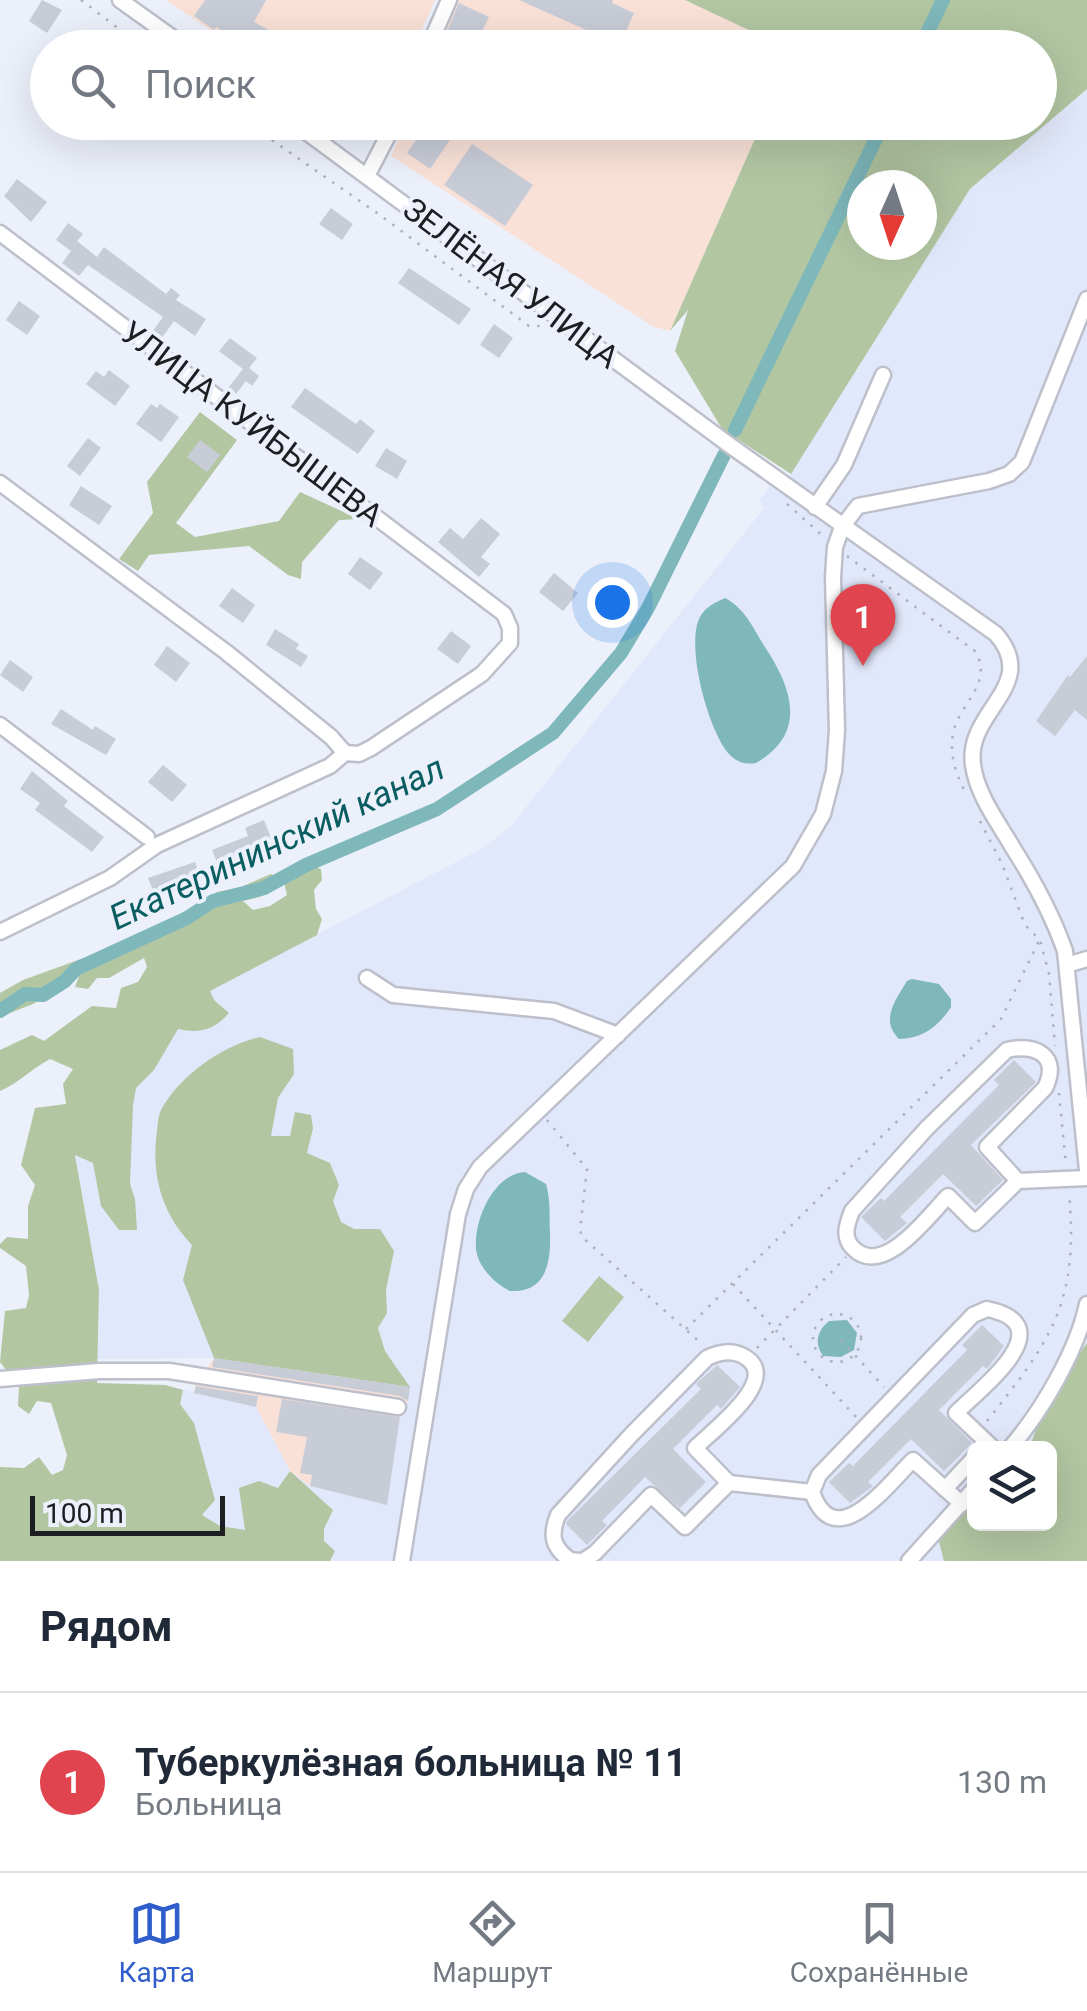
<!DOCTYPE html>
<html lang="ru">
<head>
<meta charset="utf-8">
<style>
  :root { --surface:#fff; --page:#f6f6f7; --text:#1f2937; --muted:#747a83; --line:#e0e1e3; --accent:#2f5dcc }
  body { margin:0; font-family:Roboto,sans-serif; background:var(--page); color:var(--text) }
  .controls { position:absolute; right:30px; bottom:30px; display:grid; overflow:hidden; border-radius:15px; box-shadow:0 10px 40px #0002 }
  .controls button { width:90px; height:90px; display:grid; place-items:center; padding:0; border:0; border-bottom:2px solid var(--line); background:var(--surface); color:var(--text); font:50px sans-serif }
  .compass { position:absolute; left:847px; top:170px; width:90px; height:90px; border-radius:50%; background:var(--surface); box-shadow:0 10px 40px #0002; rotate:183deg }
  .scale { position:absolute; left:30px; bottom:25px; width:195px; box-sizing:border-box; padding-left:10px; border:5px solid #1c1e22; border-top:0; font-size:28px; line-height:35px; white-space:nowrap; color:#1c1e22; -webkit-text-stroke:8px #ecf0fb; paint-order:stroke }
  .you { position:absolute; left:612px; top:602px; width:35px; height:35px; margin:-25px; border:8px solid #fff; border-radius:50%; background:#1a73e8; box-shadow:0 0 0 15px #1a73e833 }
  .badge { display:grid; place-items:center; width:65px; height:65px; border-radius:50%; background:var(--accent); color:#fff; font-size:32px; font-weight:700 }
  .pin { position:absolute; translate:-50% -82px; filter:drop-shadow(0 2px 5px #0008) }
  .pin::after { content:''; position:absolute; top:52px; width:35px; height:30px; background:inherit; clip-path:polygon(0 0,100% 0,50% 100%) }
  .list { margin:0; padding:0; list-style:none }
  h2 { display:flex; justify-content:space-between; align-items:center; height:130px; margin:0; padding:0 40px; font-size:42px }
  h2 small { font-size:32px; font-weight:400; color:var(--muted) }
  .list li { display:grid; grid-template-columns:65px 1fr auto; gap:30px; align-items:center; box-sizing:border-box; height:180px; padding:0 40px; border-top:2px solid var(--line) }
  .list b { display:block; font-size:38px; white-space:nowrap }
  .list p { margin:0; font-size:32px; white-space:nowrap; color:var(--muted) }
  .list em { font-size:32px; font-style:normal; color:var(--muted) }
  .icon { flex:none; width:55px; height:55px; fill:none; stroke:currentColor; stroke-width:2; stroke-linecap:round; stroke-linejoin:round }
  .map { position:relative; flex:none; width:1087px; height:1561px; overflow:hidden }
  .search { position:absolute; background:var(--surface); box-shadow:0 10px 40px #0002; left:30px; right:30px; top:30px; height:110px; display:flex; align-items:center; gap:25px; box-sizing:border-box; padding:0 35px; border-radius:55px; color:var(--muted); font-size:38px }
  .sheet { height:310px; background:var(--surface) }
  nav { display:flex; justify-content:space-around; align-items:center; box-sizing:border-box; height:140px; border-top:2px solid var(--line); background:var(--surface); font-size:28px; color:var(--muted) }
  nav a { display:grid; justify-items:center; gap:5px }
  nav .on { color:var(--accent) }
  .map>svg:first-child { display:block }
  .industrial { fill:#f9e1d7 }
  .built { fill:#e2e8fb }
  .green { fill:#b2c6a2; fill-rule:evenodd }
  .water { fill:#7eb8bb }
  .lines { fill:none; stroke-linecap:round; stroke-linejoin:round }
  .canal { stroke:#7eb8bb; stroke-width:14 }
  .building { fill:#c8ccd7 }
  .minor-casing { stroke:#bdc0cb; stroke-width:19 }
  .path { stroke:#adb0b9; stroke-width:2.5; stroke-dasharray:2.5 8; stroke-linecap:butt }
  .minor { stroke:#fff; stroke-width:14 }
  .labels { text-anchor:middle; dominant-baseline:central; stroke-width:8; stroke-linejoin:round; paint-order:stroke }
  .street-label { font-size:32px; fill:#1c1e22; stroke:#ecf0fb }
  .water-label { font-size:35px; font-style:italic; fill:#0a5e62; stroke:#ecf0fb }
</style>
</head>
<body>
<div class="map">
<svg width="1087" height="1561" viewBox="0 0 1087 1561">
  <rect width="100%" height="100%" fill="#ecf0fb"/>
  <g class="industrial">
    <path d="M 166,0 L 435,0 L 414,48 L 235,47 Z"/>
    <path d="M 458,0 L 685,0 L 785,47 L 438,48 Z"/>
    <path d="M 406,123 L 762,123 L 670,331 L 654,327 L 391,156 Z"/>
    <path d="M 214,1358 L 410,1387 L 408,1401 L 400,1414 L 387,1505 L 310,1486 L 290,1471 L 256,1407 L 194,1393 L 197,1381 Z"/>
  </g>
  <path class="built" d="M 1087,89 L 1087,1425 L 1050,1448 L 974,1448 L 974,1524 L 1013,1561 L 88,1561 L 165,1385 L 256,1407 L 290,1471 L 310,1486 L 386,1504 L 400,1414 L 408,1401 L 410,1387 L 214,1358 L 98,1359 L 99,1290 L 63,1084 L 82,1057 L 483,848 L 511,826 L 765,507 L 759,501 L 770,486 L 779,492 L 970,189 Z"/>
  <g class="green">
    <path d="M 685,0 L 1087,0 L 1087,89 L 970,189 L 791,474 L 722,429 L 675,351 L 688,310 L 670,331 L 762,123 L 1040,122 L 1040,48 L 785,47 ZM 862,185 L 922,185 L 922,245 L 862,245 Z"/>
    <path d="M 200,412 L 237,440 L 176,523 L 195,537 L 279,521 L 300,492 L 359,519 L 339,520 L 302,562 L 301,579 L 288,575 L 249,546 L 149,555 L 138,571 L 119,559 L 153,513 L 147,482 Z"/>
    <path d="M 311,866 L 321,869 L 322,880 L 314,890 L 316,909 L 322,919 L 317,935 L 210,991 L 214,1000 L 229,1013 C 214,1030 200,1034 178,1029 L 154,1070 L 136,1088 L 133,1105 L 130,1184 L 135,1199 L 137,1230 L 119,1230 L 101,1206 L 93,1163 L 75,1155 L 99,1290 L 97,1383 L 165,1385 L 183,1390 L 180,1404 L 194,1423 L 215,1500 L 202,1515 L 220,1526 L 245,1530 L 239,1488 L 259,1481 L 278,1488 L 290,1471 L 333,1510 L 324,1529 L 324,1541 L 335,1551 L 330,1561 L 0,1561 L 0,1467 L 24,1468 L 39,1457 L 52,1475 L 63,1470 L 67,1455 L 51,1403 L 37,1401 L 29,1414 L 18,1406 L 19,1387 L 0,1362 L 5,1311 L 26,1308 L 29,1295 L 26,1266 L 0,1248 L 0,1244 L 7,1237 L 28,1239 L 28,1206 L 35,1185 L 21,1165 L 35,1108 L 66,1104 L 63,1084 L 73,1069 L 50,1059 C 31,1069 19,1083 0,1091 L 0,1050 L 32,1035 L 44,1041 L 92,1006 L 116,1008 L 121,988 L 138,982 L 147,967 L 144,958 L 109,978 L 97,978 L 88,989 L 75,987 L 79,976 L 33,1004 L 0,1017 L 0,993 L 23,980 L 100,952 L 184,912 L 217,892 L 241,887 L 271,874 L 280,878 C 275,896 259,897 243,901 L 253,910 L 270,906 L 287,895 L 284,882 L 288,876 Z"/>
    <path d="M 260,1037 L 293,1049 L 294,1074 L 278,1098 L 271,1136 L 290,1136 L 295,1112 L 311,1115 L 313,1128 L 307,1153 L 330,1163 L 339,1185 L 333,1201 L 341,1222 L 354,1229 L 380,1229 L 394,1251 L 386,1290 L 387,1313 L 378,1328 L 385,1351 L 410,1387 L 214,1358 L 183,1280 L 192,1245 C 161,1213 151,1174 157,1131 C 158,1123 158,1115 162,1108 C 181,1075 223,1045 260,1037 Z"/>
    <path d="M 599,1276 L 624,1297 L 588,1342 L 562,1321 Z"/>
    <path d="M 1087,1343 L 1087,1561 L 944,1561 L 938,1538 L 974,1501 L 974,1524 L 1050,1524 L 1050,1448 L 1030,1448 C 1040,1411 1063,1374 1087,1343 Z"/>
  </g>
  <g class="water">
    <path d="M 725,598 C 745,608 754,630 765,647 C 792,688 808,733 756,763 C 745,765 736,762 728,753 C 708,729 685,645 700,617 C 706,606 715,603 725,598 Z"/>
    <path d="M 912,979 L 939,984 L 951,999 L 951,1007 C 939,1026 922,1039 899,1039 C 880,1020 895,1001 907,981 Z"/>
    <path d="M 525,1172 L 546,1184 C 551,1201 549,1216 550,1233 C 551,1263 546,1293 510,1291 C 495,1284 477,1266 476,1248 C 474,1219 494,1174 525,1172 Z"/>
    <path d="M 847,1320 L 857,1333 L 854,1350 L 841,1357 L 823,1356 C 814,1343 817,1331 829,1321 Z"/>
  </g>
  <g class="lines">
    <g class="canal">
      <path d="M 920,48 L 943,0"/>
      <path d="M 735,430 L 884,122"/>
      <path d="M 0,1011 L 25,994 L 43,995 L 65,981 L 76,969 L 187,918 L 213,901 L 264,888 L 306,865 L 437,809 L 553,733 L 621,653 L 648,608 L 724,455"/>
    </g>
  </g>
  <g class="building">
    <path d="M 42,0 L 62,10 L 47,33 L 29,21 Z"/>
    <path d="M 205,0 L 266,0 L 254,22 L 280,36 L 273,48 L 253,48 L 216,27 L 214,30 L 194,16 Z"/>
    <path d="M 519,0 L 613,0 L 612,3 L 634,13 L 620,45 Z"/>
    <path d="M 459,3 L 489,17 L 474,48 L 440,48 Z"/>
    <path d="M 428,122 L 436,122 L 454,134 L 430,169 L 407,153 Z"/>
    <path d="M 472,144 L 533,185 L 505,226 L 444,185 Z"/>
    <path d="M 17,179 L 47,202 L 31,222 L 4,196 Z"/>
    <path d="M 331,208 L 353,224 L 342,240 L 319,224 Z"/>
    <path d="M 68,223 L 83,234 L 77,241 L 97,257 L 104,247 L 166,294 L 171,288 L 180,295 L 176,300 L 206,319 L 195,336 L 174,321 L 161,339 L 152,332 L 163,317 L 88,265 L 79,276 L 62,263 L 71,251 L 56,240 Z"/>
    <path d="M 409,268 L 471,309 L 459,325 L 398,283 Z"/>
    <path d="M 19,301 L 40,316 L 27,335 L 6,320 Z"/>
    <path d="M 494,324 L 513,338 L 499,358 L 480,345 Z"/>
    <path d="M 230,338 L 257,358 L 249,368 L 259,376 L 252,386 L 246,381 L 236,394 L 228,388 L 243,369 L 219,351 Z"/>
    <path d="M 109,370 L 130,386 L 115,406 L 86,384 L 96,371 L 104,377 Z"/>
    <path d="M 305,388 L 356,424 L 360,419 L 375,431 L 358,454 L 291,407 Z"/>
    <path d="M 151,404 L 157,408 L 160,404 L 179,417 L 161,442 L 136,424 Z"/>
    <path d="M 88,438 L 101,448 L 80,476 L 67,466 Z"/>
    <path d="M 200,440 L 220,455 L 207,472 L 187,457 Z"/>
    <path d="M 386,448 L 407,461 L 397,479 L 375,466 Z"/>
    <path d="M 81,486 L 112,506 L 99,525 L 69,505 Z"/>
    <path d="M 481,518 L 500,534 L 481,557 L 490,564 L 479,577 L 438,542 L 450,528 L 463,539 Z"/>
    <path d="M 360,557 L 383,573 L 370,590 L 348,574 Z"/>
    <path d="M 554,573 L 578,593 L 563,611 L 539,592 Z"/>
    <path d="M 232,588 L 255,605 L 243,623 L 219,606 Z"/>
    <path d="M 275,629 L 299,644 L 296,649 L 308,656 L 301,667 L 266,645 Z"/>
    <path d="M 451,631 L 471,646 L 458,664 L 437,649 Z"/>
    <path d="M 167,646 L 190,663 L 176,682 L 154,665 Z"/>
    <path d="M 1087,656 L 1087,720 L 1075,710 L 1055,736 L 1036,721 L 1068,675 L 1070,677 Z"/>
    <path d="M 10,660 L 33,677 L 23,692 L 0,675 Z"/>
    <path d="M 61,709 L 93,730 L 95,726 L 116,739 L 106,755 L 51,724 Z"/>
    <path d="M 163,765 L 187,785 L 172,802 L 148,782 Z"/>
    <path d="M 32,771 L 68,801 L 64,806 L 104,837 L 92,852 L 35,810 L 40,803 L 20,789 Z"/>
    <path d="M 264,820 L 272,840 L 236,855 L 239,862 L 220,870 L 212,850 L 248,836 L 245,828 Z"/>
    <path d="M 195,862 L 202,882 L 183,889 L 181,884 L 155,895 L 148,878 Z"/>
    <path d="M 1014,1060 L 1036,1082 L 971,1145 L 1003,1180 L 976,1206 L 943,1174 L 900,1217 L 907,1223 L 885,1241 L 861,1217 L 881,1198 L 884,1201 L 999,1085 L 994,1080 Z"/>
    <path d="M 982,1325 L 1004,1346 L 987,1369 L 983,1366 L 939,1410 L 972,1443 L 944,1471 L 911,1439 L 868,1482 L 873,1486 L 850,1503 L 829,1482 L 849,1463 L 853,1466 L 967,1350 L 962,1345 Z"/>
    <path d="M 214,1358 L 410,1387 L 408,1401 L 400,1396 L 212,1367 Z"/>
    <path d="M 717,1365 L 740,1387 L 721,1409 L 717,1405 L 673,1449 L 706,1482 L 680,1508 L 645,1477 L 602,1521 L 607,1525 L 587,1545 L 566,1524 L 567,1521 L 701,1389 L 696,1384 Z"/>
    <path d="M 196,1386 L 258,1396 L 256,1407 L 194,1393 Z"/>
    <path d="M 282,1399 L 400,1417 L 387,1505 L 310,1486 L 312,1475 L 300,1473 L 307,1437 L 276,1432 Z"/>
  </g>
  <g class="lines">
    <g class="minor-casing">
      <g id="minor">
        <path d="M 120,0 L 187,48"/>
        <path d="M 428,48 L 449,0"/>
        <path d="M 293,122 L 728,444 L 996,634 C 1041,686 965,711 973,765 C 977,795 998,822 1013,848 C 1034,881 1052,914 1065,951 L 1087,1170"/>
        <path d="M 367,176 L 395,122"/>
        <path d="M 0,233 L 504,614 L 510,628 L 510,643 L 482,674 L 371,748 L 359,754 L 345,753 L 330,766 L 157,845 L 110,878 L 0,932"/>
        <path d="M 0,483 L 226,652 L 331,737 L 345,753"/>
        <path d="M 815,507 L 844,465 L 883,375"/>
        <path d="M 0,725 L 147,837"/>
        <path d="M 1067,965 L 1087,959"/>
        <path d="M 367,978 L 393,995 L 554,1011 L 618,1035"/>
        <path d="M 1018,1181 L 987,1147 L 1045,1088 C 1061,1056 1035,1043 1007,1050 L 927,1128 L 852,1211 C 847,1224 842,1237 853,1248 C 883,1279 928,1216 948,1196 L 975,1223 L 1018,1181 L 1087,1178"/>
        <path d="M 0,1379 L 99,1371 L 169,1371 L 398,1407"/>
        <path d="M 1010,1448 C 1041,1412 1077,1352 1087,1304"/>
        <path d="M 945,1489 L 974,1458"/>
        <path d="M 962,1504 L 913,1460 C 888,1484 835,1557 812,1492 L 819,1475 L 973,1315 L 987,1309 C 1065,1325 981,1388 956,1413 L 993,1448"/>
        <path d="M 402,1561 L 458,1214 L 466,1189 L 480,1167 L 793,866 L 823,814 L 834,771 L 837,730 L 833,577 L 835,547 L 842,527 L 858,506 L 989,481 L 1009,474 L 1022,462 L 1087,299"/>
        <path d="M 579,1561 L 570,1560 C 552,1547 550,1535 558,1515 L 631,1435 L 707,1358 C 719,1352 732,1349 745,1357 C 782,1379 713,1430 695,1448 L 729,1483"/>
        <path d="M 583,1561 L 595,1553 L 651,1495 L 685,1527 L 729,1483 L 812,1492"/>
        <path d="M 909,1561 L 974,1489"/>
      </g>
    </g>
    <g class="path">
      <path d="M 81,0 L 144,48"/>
      <path d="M 246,122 L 377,213 L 529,326 L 548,326"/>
      <path d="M 787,504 L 825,538"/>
      <path d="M 847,556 L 976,652 C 993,685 960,702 953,733 C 949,757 957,776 967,796"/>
      <path d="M 980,821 L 1002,864 L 1025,925 L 1040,940 L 1049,974 L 1055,1046"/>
      <path d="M 1059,1093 L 1066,1165"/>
      <path d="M 547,1120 L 587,1169 L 580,1230 L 582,1237 L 702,1344"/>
      <path d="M 733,1284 L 857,1418"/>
      <circle cx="837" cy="1338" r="24"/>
      <path d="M 686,1329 L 1001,1019 L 1040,939"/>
      <path d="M 841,1340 L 884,1387"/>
      <path d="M 757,1348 L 846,1257"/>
      <path d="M 987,1421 C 1052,1339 1079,1302 1069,1193"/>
    </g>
    <use href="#minor" class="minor"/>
  </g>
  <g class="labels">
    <g class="street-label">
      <text transform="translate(511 283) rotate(37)">ЗЕЛЁНАЯ УЛИЦА</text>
      <text transform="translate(252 424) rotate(37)">УЛИЦА КУЙБЫШЕВА</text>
    </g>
    <g class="water-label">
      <text transform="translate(277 843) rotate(-25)">Екатерининский канал</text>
    </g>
  </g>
</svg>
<div class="controls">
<button><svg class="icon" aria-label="layers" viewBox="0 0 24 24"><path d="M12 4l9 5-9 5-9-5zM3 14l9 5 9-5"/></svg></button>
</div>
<svg class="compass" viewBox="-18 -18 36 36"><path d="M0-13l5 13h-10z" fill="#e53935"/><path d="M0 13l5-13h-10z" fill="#747a83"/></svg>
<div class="scale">100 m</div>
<div class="you"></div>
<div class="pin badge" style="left:863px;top:666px;background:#e0444e">1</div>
<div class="search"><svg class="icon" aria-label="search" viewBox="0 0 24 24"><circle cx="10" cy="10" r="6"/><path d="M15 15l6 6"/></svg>Поиск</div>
</div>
<section class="sheet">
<h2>Рядом<small></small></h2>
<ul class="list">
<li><span class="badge" style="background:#e0444e">1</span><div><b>Туберкулёзная больница № 11</b><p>Больница</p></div><em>130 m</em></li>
</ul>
</section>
<nav>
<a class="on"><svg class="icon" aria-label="map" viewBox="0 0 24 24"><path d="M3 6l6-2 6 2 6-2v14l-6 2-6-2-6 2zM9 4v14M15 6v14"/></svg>Карта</a>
<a><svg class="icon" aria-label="directions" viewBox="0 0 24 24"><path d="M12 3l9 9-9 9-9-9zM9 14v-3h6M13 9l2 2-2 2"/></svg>Маршрут</a>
<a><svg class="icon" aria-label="saved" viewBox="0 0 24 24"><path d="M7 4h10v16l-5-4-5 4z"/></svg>Сохранённые</a>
</nav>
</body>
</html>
